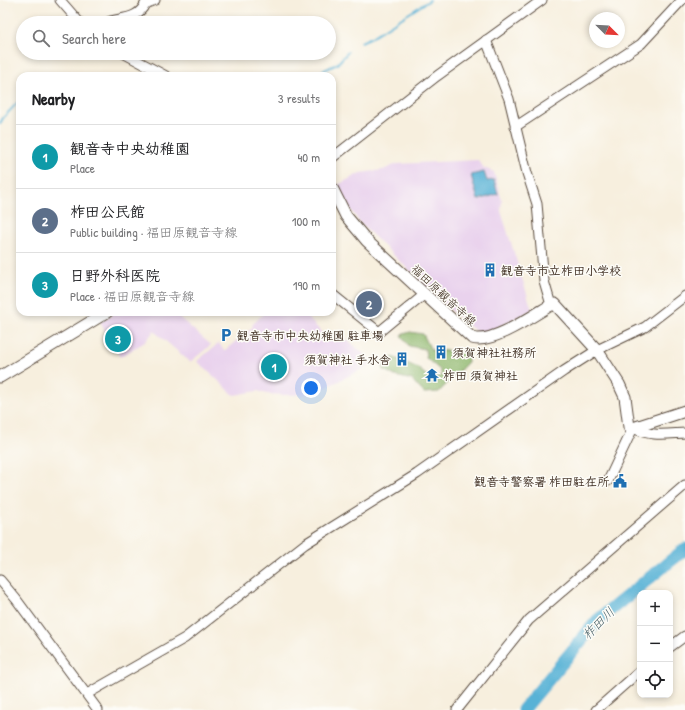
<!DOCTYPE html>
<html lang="en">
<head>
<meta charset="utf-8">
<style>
  :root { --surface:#fff; --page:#f6f6f6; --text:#202124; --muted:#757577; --line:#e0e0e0; --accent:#1a73e8 }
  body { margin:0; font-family:"Patrick Hand","Klee One",sans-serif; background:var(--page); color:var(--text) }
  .controls { position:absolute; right:12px; bottom:12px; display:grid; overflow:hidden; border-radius:8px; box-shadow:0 2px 6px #0003 }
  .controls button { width:36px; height:36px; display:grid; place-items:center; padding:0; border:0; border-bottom:1px solid var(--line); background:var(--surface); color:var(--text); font:20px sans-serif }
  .compass { position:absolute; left:589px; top:12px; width:36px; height:36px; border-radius:50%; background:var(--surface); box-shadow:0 2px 6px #0003; rotate:114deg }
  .you { position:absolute; left:311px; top:388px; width:14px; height:14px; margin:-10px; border:3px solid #fff; border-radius:50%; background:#1a73e8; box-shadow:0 0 0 6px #1a73e833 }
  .badge { display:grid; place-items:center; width:26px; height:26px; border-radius:50%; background:var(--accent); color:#fff; font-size:13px; font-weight:700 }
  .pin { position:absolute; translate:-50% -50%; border:2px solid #fff; box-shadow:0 1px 4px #0006 }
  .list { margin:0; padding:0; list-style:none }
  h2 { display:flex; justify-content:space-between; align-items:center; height:52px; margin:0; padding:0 16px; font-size:17px }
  h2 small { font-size:13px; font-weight:400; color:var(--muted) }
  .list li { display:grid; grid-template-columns:26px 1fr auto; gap:12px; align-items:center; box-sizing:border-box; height:64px; padding:0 16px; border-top:1px solid var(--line) }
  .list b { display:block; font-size:15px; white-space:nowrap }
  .list p { margin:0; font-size:13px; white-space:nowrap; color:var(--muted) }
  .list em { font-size:13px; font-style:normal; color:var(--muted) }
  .icon { flex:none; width:22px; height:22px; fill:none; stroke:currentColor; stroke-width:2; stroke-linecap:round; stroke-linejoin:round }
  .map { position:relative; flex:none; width:685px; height:710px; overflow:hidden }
  .search { position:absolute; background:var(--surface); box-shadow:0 2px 6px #0003; left:16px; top:16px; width:320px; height:44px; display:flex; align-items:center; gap:10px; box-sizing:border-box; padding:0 14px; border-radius:22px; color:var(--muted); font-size:15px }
  .panel { position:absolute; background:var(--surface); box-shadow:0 2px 6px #0003; left:16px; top:72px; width:320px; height:244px; border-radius:12px }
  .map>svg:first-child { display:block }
  .built { fill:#e9d2ed }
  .forest { fill:#90b86e; stroke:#667146 }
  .water { fill:#59b2d6; stroke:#4a6e7a }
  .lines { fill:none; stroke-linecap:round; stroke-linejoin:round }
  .stream { stroke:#59b2d6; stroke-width:2 }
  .river { stroke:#59b2d6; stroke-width:13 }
  .minor-casing { stroke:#57483b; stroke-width:11 }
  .major-casing { stroke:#57483b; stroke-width:13 }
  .minor { stroke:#fff; stroke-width:9 }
  .major { stroke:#fff; stroke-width:11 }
  .labels { text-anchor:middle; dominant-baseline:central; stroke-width:3; stroke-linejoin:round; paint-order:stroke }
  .poi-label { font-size:12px; font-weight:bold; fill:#3b2a1e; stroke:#fdfcf7; text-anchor:start }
  .street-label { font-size:12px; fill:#3b2a1e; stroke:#fdfcf7 }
  .water-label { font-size:13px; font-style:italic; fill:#476068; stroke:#fdfcf7 }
</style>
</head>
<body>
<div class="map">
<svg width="685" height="710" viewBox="0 0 685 710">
  <rect width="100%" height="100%" fill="#fdfcf7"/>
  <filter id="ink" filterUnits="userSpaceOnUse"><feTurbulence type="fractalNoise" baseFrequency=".025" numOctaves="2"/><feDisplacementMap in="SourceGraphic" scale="8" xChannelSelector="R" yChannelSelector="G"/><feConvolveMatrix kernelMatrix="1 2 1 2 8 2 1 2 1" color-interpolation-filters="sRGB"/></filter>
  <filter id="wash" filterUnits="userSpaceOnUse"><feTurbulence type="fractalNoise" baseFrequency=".012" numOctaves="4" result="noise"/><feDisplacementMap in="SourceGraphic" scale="16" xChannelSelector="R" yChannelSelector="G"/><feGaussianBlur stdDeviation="0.9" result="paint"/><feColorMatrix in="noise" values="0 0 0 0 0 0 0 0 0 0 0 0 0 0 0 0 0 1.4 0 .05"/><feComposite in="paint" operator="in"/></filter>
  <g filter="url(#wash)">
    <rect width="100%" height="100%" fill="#f7efde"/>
    <g class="built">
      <path d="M 478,160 L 484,168 L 494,172 L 502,201 L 501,211 L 532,310 L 486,333 L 478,333 L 456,315 L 360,223 L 343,198 L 338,185 L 360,173 L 383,170 L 397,164 Z"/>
      <path d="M 117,312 L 173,312 L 211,345 L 190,362 L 154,331 L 145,342 L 120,357 L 100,322 Z"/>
      <path d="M 265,312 L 303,312 L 323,334 L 335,335 L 349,341 L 374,363 L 313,394 L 285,395 L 267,394 L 258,391 L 234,395 L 197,361 L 219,343 L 224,351 L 253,327 L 252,325 Z"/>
    </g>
    <path class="forest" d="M 410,332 L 423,334 L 431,350 L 467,352 L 468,362 L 439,392 L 424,393 L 412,380 L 395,376 L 384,370 L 383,365 L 393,357 L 418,368 L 428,377 L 442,376 L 440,370 L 426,358 L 425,349 L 409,346 L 401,335 Z"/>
    <path class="water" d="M 484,172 L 487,181 L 494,180 L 498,194 L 478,200 L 471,175 Z"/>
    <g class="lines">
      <g class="stream">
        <path d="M 361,42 L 372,37 L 430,0"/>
        <path d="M 139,76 L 148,76"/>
        <path d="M 312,76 L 337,64 L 348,52"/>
        <path d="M 0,124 L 3,118 L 20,100"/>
      </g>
      <path class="river" d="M 523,710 L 598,620 L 685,549"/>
    </g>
  </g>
  <g filter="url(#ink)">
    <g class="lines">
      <g class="minor-casing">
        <g id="minor">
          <path d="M 60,0 L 80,23"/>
          <path d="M 105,23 C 119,17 138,20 145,4 L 155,0"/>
          <path d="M 486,40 L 509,99 L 527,173 L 537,204 L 544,281 L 551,305"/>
          <path d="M 123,53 L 166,76"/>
          <path d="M 515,127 L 641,44 L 682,0"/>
          <path d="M 332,158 L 437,76 L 542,0"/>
          <path d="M 332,294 L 379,332 L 425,294"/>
          <path d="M 608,481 L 633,428 C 650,437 666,434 685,433"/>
          <path d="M 0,580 L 16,599 L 98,710"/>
          <path d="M 670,647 L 685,636"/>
          <path d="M 87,694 L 185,638 L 305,544 L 417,474 L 564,371 L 597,350 L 645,327 L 685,296"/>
          <path d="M 457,710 L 529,620 L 685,485"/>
          <path d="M 596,710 L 640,671"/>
        </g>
      </g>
      <g class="major-casing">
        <g id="major">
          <path d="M 332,188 L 346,216 L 367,241 L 472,338 C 491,345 534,315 551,305 L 555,304 L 597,350 L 619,384 L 625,397 L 629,427 L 633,428 L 685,411"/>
          <path d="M 0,377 L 107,312"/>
        </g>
      </g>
      <use href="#minor" class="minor"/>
      <use href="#major" class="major"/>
    </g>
  </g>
  <defs>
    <g id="building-bare" transform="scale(1.08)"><path d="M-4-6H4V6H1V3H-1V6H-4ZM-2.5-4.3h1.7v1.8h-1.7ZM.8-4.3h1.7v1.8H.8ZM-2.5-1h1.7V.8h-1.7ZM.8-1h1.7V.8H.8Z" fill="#1f6fb2" stroke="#fdfcf7" stroke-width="2.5" paint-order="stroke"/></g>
    <g id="parking-bare" transform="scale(1.08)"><path d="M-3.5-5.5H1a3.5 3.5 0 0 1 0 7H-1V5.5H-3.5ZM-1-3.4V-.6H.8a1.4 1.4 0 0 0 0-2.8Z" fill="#1f6fb2" stroke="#fdfcf7" stroke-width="2.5" paint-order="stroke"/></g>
    <g id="temple-bare" transform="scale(1.08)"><path d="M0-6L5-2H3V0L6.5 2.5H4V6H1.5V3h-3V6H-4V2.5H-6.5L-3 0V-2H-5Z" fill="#1f6fb2" stroke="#fdfcf7" stroke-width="2.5" paint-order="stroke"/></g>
    <g id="civic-bare" transform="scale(1.08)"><path d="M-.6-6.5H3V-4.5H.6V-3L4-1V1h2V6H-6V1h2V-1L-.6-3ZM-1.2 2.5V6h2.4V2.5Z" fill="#1f6fb2" stroke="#fdfcf7" stroke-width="2.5" paint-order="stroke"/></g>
  </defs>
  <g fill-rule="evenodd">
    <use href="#building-bare" x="490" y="270"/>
    <use href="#parking-bare" x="226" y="335"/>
    <use href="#building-bare" x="441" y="352"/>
    <use href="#building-bare" x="402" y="359"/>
    <use href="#temple-bare" x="432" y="375"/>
    <use href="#civic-bare" x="620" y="481"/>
  </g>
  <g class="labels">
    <g class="poi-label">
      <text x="501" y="270">観音寺市立柞田小学校</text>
      <text x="237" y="335">観音寺市中央幼稚園 駐車場</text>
      <text x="452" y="352">須賀神社社務所</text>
      <text x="391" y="359" text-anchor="end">須賀神社 手水舎</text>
      <text x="443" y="375">柞田 須賀神社</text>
      <text x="609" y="481" text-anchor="end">観音寺警察署 柞田駐在所</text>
    </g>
    <g class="street-label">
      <text transform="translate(444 295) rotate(43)">福田原観音寺線</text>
    </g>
    <g class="water-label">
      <text transform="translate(598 623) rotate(-45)">柞田川</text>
    </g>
  </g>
</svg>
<div class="controls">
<button>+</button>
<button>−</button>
<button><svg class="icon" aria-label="locate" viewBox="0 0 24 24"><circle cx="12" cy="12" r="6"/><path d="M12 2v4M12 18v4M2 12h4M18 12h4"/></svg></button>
</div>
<svg class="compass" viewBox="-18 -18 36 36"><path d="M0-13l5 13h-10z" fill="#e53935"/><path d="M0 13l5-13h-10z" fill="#757577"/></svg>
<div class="you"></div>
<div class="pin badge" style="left:274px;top:367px;background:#0f9aa8">1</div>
<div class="pin badge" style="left:369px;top:304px;background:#5c6f8a">2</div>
<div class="pin badge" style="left:118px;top:339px;background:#0f9aa8">3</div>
<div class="search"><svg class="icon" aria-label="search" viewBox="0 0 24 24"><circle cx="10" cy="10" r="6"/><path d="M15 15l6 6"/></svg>Search here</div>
<section class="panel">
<h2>Nearby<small>3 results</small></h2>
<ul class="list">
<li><span class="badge" style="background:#0f9aa8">1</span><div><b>観音寺中央幼稚園</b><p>Place</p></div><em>40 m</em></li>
<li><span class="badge" style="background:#5c6f8a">2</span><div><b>柞田公民館</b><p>Public building · 福田原観音寺線</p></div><em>100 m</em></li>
<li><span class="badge" style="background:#0f9aa8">3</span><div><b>日野外科医院</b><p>Place · 福田原観音寺線</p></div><em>190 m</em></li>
</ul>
</section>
</div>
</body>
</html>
